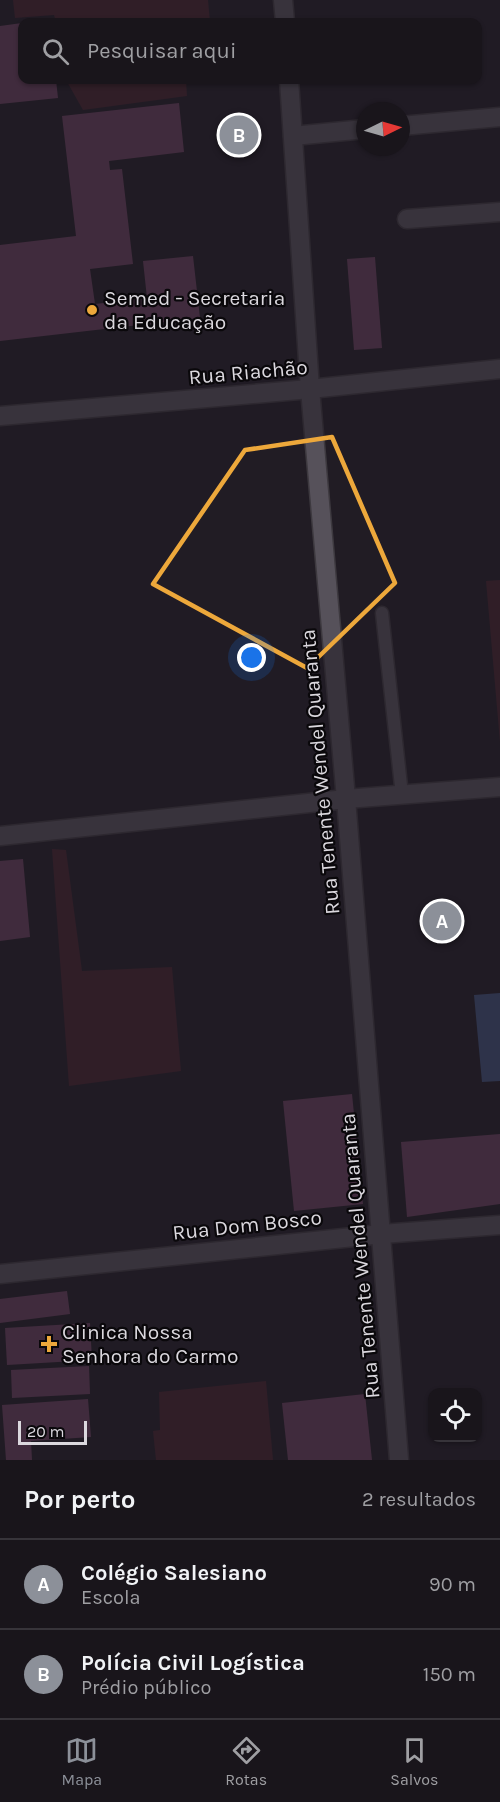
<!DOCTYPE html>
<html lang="pt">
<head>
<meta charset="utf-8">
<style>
  :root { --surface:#19151b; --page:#262228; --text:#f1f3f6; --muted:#9f9fa3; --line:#37343a; --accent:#8c9099 }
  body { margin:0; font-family:Karla,sans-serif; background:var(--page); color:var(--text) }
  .controls { position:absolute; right:18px; bottom:18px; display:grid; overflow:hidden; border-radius:12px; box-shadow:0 2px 4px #0004 }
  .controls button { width:54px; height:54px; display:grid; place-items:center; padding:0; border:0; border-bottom:2px solid var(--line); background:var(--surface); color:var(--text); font:30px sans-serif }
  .compass { position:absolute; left:356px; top:102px; width:54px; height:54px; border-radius:50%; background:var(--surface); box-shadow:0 2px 4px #0004; rotate:85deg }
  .scale { position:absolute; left:18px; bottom:15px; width:69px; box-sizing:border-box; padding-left:6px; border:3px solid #dbd8de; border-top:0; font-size:16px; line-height:21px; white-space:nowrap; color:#dbd8de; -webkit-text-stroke:4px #0a080b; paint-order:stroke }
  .you { position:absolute; left:252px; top:658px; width:21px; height:21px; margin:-15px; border:4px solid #fff; border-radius:50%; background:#1a73e8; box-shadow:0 0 0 9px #1a73e833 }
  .badge { display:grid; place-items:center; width:39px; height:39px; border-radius:50%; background:var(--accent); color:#fff; font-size:20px; font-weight:700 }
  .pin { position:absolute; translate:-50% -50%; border:3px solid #fff; box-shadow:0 2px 6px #0006 }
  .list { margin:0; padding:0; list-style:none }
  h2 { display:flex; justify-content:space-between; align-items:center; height:78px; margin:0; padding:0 24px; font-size:26px }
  h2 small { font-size:20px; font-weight:400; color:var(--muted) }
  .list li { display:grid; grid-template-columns:39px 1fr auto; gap:18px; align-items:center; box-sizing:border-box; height:90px; padding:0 24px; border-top:2px solid var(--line) }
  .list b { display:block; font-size:22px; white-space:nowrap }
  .list p { margin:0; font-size:20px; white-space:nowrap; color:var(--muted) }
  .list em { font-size:20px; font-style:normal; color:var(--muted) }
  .icon { flex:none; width:33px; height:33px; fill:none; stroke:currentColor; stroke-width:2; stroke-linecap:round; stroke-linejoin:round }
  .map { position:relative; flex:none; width:500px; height:1460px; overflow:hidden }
  .search { position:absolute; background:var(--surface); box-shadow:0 2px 4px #0004; left:18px; right:18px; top:18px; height:66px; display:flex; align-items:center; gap:15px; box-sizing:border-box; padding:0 21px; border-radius:12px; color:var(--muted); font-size:22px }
  .sheet { height:258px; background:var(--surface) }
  nav { display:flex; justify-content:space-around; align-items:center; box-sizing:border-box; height:84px; border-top:2px solid var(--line); background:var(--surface); font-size:16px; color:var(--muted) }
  nav a { display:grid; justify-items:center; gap:3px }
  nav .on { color:var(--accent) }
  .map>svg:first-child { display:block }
  .green { fill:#43222c }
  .water { fill:#3e5178 }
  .building { fill:#673f5c }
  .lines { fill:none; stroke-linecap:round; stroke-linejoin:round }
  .lane-casing { stroke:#3d393f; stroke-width:15 }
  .street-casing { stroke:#3d393f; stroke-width:21 }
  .lane { stroke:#56515a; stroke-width:12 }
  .street { stroke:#56515a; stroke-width:18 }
  .marked { fill:none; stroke:#eda83b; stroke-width:4.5; stroke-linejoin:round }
  .poi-dot { fill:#eda83b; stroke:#0a080b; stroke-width:2 }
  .labels { text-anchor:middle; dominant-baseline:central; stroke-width:4.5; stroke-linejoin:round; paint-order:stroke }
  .poi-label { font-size:21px; fill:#dbd8de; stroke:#0a080b; text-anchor:start }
  .street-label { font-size:21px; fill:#dbd8de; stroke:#0a080b }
</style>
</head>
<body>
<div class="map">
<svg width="500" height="1460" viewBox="0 0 500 1460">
  <rect width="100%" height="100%" fill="#211c24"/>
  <g class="green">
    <path d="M 13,0 L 208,0 L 210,22 L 56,22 L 54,15 L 15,18 Z"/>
    <path d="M 66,80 L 186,80 L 187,96 L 83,110 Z"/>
    <path d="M 500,580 L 500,742 L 486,581 Z"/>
    <path d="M 52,849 L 66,850 L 82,971 L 172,967 L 181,1071 L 69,1086 Z"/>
    <path d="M 266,1381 L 273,1460 L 156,1460 L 153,1431 L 160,1430 L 159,1392 Z"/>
  </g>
  <path class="water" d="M 500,993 L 500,1081 L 482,1082 L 474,995 Z"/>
  <g class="building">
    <path d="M 22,23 L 22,80 L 56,80 L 58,98 L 0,104 L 0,26 Z"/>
    <path d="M 179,103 L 184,152 L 109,161 L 110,170 L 122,169 L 133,264 L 90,269 L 95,304 L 147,298 L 143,261 L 193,256 L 200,318 L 0,341 L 0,245 L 76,236 L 62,116 Z"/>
    <path d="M 375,257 L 382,348 L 354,350 L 347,259 Z"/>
    <path d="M 23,859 L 30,937 L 0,941 L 0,861 Z"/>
    <path d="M 352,1094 L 363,1204 L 294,1211 L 283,1101 Z"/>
    <path d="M 500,1134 L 500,1204 L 407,1217 L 401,1142 Z"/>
    <path d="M 67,1291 L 70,1314 L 0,1323 L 0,1299 Z"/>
    <path d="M 90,1323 L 92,1360 L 7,1365 L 5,1328 Z"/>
    <path d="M 89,1366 L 90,1394 L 12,1398 L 11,1370 Z"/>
    <path d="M 365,1394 L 372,1460 L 288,1460 L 282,1403 Z"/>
    <path d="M 88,1399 L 91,1437 L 31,1441 L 32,1460 L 6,1460 L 2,1405 Z"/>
  </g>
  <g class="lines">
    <g class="lane-casing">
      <path id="lane" d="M 382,613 L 402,795"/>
    </g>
    <g class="street-casing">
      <g id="street">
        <path d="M 283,0 L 285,22"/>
        <path d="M 289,80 L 310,389 L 346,799 L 399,1460"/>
        <path d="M 401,126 L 500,117"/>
        <path d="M 293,136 L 365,129"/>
        <path d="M 407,219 L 500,212"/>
        <path d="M 0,416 L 310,389 L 500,369"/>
        <path d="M 0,836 L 346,799 L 500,787"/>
        <path d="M 0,1274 L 382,1234 L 500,1225"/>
      </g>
    </g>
    <use href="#lane" class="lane"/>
    <use href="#street" class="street"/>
  </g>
  <path d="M0 0H500V1460H0ZM 332,437 L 395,583 L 307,668 L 153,584 L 245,450 Z" fill="#211c24" fill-opacity=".55" fill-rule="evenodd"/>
  <path class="marked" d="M 332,437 L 395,583 L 307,668 L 153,584 L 245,450 Z"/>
  <g class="poi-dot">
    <circle cx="92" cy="310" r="6"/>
    <path d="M46 1335h6v6h6v6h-6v6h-6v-6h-6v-6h6z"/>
  </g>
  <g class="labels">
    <g class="poi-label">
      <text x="104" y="298">Semed - Secretaria<tspan x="104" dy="24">da Educação</tspan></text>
      <text x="62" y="1332">Clinica Nossa<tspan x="62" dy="24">Senhora do Carmo</tspan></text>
    </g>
    <g class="street-label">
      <text transform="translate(248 372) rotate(-5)">Rua Riachão</text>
      <text transform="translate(320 772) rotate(-95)">Rua Tenente Wendel Quaranta</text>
      <text transform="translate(247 1225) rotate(-6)">Rua Dom Bosco</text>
      <text transform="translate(360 1256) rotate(-95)">Rua Tenente Wendel Quaranta</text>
    </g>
  </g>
</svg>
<div class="controls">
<button><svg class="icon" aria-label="locate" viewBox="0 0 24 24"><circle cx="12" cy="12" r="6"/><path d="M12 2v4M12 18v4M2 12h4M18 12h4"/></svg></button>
</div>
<svg class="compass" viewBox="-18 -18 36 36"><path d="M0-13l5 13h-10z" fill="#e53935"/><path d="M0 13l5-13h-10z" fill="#9f9fa3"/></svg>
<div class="scale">20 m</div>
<div class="you"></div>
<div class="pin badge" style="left:442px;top:921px">A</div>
<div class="pin badge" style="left:239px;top:135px">B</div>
<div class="search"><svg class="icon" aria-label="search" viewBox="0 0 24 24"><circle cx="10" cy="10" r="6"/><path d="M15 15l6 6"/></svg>Pesquisar aqui</div>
</div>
<section class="sheet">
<h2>Por perto<small>2 resultados</small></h2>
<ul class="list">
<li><span class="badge">A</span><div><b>Colégio Salesiano</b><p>Escola</p></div><em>90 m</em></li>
<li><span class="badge">B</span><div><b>Polícia Civil Logística</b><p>Prédio público</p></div><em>150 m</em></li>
</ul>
</section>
<nav>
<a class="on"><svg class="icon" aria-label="map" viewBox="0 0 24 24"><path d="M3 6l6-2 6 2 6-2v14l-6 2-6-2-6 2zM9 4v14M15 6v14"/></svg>Mapa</a>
<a><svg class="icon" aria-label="directions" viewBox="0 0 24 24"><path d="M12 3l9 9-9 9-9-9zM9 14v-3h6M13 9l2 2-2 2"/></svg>Rotas</a>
<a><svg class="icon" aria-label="saved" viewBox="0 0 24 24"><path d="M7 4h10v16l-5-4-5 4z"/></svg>Salvos</a>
</nav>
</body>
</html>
